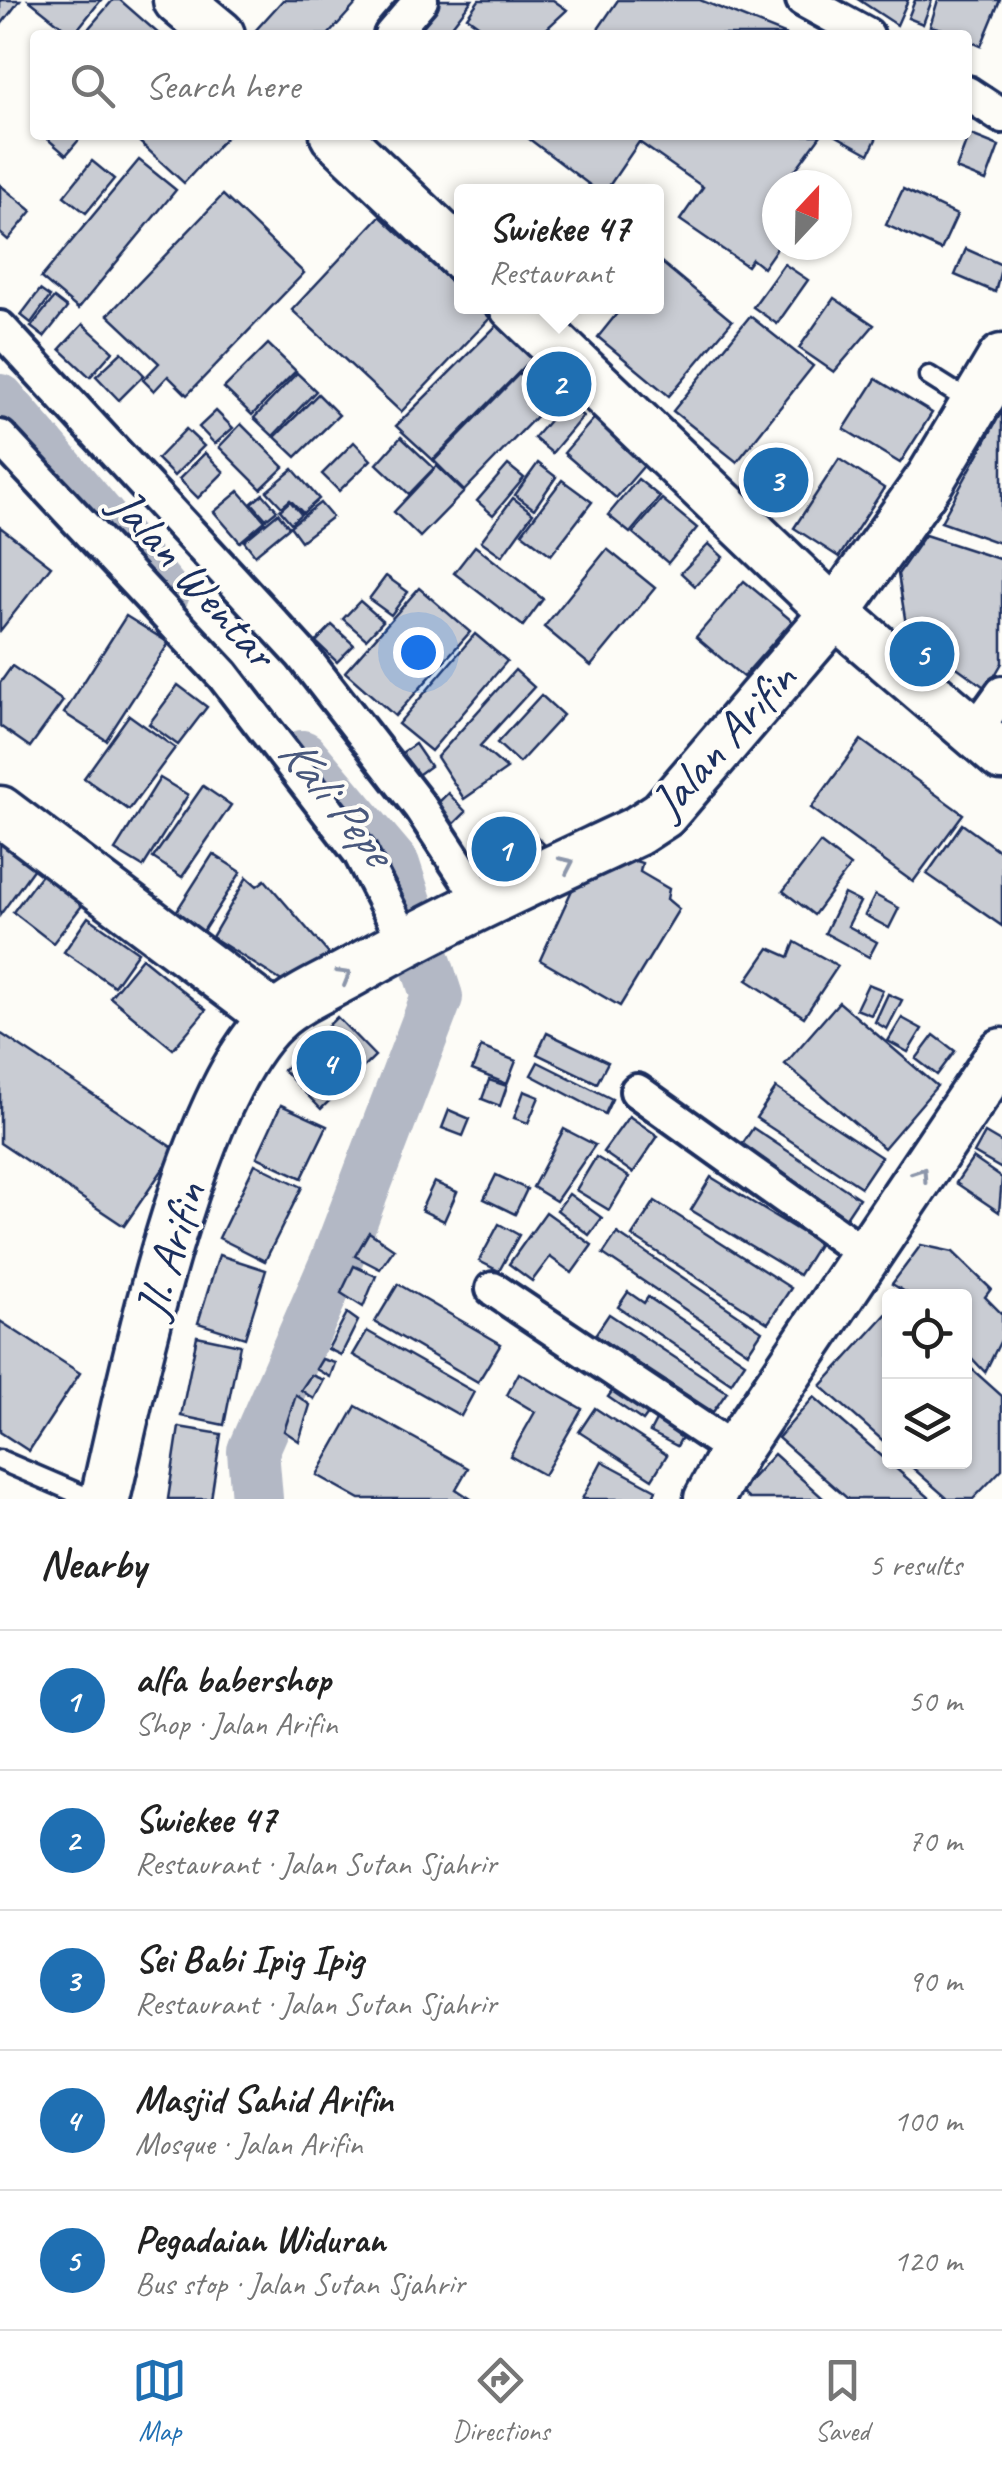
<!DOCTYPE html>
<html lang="en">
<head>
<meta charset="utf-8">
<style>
  :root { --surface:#fff; --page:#f2f2f2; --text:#222; --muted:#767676; --line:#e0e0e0; --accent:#1f6fb2 }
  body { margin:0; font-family:Caveat,sans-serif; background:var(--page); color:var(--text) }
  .controls { position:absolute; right:30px; bottom:30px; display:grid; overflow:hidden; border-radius:10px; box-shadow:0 2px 8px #0004 }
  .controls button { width:90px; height:90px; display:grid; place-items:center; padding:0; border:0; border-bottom:2px solid var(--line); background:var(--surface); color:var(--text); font:50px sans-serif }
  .compass { position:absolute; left:762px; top:170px; width:90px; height:90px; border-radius:50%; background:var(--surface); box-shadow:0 2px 8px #0004; rotate:22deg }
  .you { position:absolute; left:418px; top:652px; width:35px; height:35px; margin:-25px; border:8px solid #fff; border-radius:50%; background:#1a73e8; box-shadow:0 0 0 15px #1a73e833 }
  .badge { display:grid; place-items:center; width:65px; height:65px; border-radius:50%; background:var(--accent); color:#fff; font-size:32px; font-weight:700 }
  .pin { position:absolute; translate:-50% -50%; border:5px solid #fff; box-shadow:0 2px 10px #0006 }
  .popup { position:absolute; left:454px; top:184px; width:210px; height:130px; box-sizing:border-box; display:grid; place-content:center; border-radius:10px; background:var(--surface); filter:drop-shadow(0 2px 8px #0005); font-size:32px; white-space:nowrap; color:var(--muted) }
  .popup b { font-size:38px; color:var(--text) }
  .popup::after { content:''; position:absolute; left:50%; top:100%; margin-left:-20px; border:20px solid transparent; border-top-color:var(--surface) }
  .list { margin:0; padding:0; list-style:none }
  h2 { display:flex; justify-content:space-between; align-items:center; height:130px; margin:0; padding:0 40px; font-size:42px }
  h2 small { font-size:32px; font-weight:400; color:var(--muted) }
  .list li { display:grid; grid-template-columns:65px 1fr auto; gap:30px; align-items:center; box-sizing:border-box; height:140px; padding:0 40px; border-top:2px solid var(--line) }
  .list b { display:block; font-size:38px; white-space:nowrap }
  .list p { margin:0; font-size:32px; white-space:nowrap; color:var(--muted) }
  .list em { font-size:32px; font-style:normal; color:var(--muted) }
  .icon { flex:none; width:55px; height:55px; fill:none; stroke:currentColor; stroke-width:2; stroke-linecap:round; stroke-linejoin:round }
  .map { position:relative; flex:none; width:1002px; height:1499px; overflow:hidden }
  .search { position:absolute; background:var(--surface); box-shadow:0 2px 8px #0004; left:30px; right:30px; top:30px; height:110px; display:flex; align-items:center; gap:25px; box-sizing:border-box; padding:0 35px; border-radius:10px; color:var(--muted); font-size:38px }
  .sheet { height:830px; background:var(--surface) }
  nav { display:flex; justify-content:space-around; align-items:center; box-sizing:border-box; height:140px; border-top:2px solid var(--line); background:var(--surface); font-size:28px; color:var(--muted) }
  nav a { display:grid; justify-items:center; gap:5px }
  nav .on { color:var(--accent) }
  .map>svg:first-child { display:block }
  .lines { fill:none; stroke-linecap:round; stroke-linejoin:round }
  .river { stroke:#b3b8c5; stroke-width:52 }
  .building { fill:#c9ccd3; stroke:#1b2f5e; stroke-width:2.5 }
  .lane-casing { stroke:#1b2f5e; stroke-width:25 }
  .street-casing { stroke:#1b2f5e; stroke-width:40 }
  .secondary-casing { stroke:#1b2f5e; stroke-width:55 }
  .lane { stroke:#fdfcf7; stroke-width:18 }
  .street { stroke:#fdfcf7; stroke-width:32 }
  .secondary { stroke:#fdfcf7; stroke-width:48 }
  .oneway { stroke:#8c96aa }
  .labels { text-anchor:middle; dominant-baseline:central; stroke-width:8; stroke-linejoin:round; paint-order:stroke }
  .street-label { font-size:48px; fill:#1b2f5e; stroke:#fdfcf7 }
  .water-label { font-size:50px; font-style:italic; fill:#49587d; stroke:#fdfcf7 }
</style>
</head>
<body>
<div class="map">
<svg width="1002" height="1499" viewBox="0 0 1002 1499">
  <rect width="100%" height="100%" fill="#fdfcf7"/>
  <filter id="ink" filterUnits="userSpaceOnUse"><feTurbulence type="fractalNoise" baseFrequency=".01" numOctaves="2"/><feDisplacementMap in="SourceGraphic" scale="20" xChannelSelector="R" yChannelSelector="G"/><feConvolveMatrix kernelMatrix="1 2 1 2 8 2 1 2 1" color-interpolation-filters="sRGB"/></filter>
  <g filter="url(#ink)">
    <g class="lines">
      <g class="river">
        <path d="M 0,400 L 164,593"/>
        <path d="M 257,1499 L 253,1451 L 335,1264 L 437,997 L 394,865 L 302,756"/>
      </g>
    </g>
    <g class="building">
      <path d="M 0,0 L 20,0 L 0,26 Z"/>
      <path d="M 29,0 L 101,0 L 73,35 Z"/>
      <path d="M 113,0 L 120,0 L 160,35 L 83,35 Z"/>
      <path d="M 283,0 L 351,0 L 356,4 L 328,35 L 259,35 L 255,31 Z"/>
      <path d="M 434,0 L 472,0 L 445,35 L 407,35 Z"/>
      <path d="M 479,0 L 553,0 L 567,10 L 540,35 L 492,35 L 467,17 Z"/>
      <path d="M 618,0 L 700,0 L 787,35 L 594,35 Z"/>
      <path d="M 859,0 L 908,0 L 897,25 Z"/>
      <path d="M 915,0 L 932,0 L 923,24 L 908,18 Z"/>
      <path d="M 938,0 L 1000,0 L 981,46 L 967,40 L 967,35 L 930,26 Z"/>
      <path d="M 969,134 L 999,146 L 986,181 L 956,169 Z"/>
      <path d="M 43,135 L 83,135 L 66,155 Z"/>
      <path d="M 132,135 L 228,135 L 184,183 Z"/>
      <path d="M 524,135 L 821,135 L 793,173 L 806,185 L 777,185 L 779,245 L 763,268 L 752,259 L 747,266 L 680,220 L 703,187 L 639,142 L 605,192 L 599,192 Z"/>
      <path d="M 835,135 L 878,135 L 869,154 Z"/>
      <path d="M 139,160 L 176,190 L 78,309 L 41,278 Z"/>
      <path d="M 92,161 L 114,179 L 86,213 L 64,196 Z"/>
      <path d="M 0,185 L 32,211 L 8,240 L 0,233 Z"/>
      <path d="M 903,189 L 957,215 L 941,250 L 886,225 Z"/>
      <path d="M 223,195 L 304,273 L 187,395 L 168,376 L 154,391 L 143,380 L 159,363 L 108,315 Z"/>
      <path d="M 380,216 L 462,292 L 462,306 L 478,306 L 490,318 L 401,412 L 292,310 Z"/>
      <path d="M 966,249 L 1002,265 L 995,292 L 955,275 Z"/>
      <path d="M 661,262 L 732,321 L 669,396 L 598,337 L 623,306 L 656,306 L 656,267 Z"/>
      <path d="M 784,264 L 808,280 L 777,324 L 753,307 Z"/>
      <path d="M 40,290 L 50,297 L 31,323 L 21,315 Z"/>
      <path d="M 54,298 L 67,308 L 44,337 L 31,327 Z"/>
      <path d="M 834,298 L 874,325 L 834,372 L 799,348 Z"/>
      <path d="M 750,316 L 813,366 L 737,462 L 673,411 Z"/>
      <path d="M 83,324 L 113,351 L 90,377 L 60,349 Z"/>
      <path d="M 498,324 L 534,357 L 433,460 L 396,426 Z"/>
      <path d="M 268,344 L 296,371 L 252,415 L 224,388 Z"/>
      <path d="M 122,352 L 144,375 L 119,400 L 96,376 Z"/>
      <path d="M 297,373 L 316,391 L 273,436 L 254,418 Z"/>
      <path d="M 519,374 L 549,403 L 464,491 L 434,461 Z"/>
      <path d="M 876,379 L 932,413 L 900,463 L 844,429 Z"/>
      <path d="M 318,394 L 339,415 L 296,457 L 275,437 Z"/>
      <path d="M 565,402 L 583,416 L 552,453 L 534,438 Z"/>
      <path d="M 216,411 L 233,428 L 215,444 L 199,427 Z"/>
      <path d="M 1002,411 L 1002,544 L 941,522 Z"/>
      <path d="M 597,415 L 649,460 L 616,498 L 564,453 Z"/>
      <path d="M 241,424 L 284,467 L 261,489 L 219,447 Z"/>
      <path d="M 186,429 L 204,446 L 174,476 L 157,459 Z"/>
      <path d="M 401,437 L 434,468 L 409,494 L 377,464 Z"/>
      <path d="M 354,442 L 371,460 L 339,491 L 322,474 Z"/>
      <path d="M 779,448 L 808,472 L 773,513 L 744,488 Z"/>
      <path d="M 205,453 L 224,472 L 198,498 L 179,479 Z"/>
      <path d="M 839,459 L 884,488 L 839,557 L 794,528 Z"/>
      <path d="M 538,463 L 556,477 L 534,509 L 515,495 Z"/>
      <path d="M 508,465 L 524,478 L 493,515 L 477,501 Z"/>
      <path d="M 437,466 L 464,492 L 420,537 L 394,512 Z"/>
      <path d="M 293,469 L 319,499 L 303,513 L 290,500 L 282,507 L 267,491 Z"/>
      <path d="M 638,479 L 660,497 L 630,533 L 608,515 Z"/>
      <path d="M 562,480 L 592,502 L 551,555 L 522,533 Z"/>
      <path d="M 239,491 L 265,521 L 240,542 L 214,512 Z"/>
      <path d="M 263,494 L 277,510 L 266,519 L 252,503 Z"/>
      <path d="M 513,498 L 533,513 L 502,556 L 481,541 Z"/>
      <path d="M 662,499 L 697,528 L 668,563 L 633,533 Z"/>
      <path d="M 290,501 L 301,514 L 291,523 L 280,510 Z"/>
      <path d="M 320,503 L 332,517 L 301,541 L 290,526 Z"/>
      <path d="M 278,513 L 289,527 L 255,555 L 244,541 Z"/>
      <path d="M 0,527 L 51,566 L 0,631 Z"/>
      <path d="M 925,535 L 1002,560 L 1002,663 L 987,689 L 907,631 L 898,574 Z"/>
      <path d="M 709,544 L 723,557 L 695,586 L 681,573 Z"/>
      <path d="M 475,546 L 543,599 L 523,626 L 454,573 Z"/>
      <path d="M 607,549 L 655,588 L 591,666 L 544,627 Z"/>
      <path d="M 386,576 L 408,592 L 391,615 L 369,599 Z"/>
      <path d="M 744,581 L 792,621 L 743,677 L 696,637 Z"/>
      <path d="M 419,588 L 470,632 L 395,716 L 345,672 Z"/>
      <path d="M 360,601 L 383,621 L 366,639 L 343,619 Z"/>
      <path d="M 126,616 L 169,643 L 106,740 L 64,713 Z"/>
      <path d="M 332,625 L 354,645 L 337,662 L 316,642 Z"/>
      <path d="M 475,634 L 507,661 L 431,751 L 398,724 Z"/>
      <path d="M 12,666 L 63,701 L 30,747 L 0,726 L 0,683 Z"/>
      <path d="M 515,670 L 534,687 L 480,746 L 507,769 L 464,799 L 437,757 Z"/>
      <path d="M 178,685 L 207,707 L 178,745 L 149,724 Z"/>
      <path d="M 541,695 L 563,715 L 519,763 L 497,743 Z"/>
      <path d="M 129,715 L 175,748 L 129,810 L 84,778 Z"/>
      <path d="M 861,740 L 963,814 L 913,882 L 811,808 Z"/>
      <path d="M 415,744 L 430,766 L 415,777 L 400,754 Z"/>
      <path d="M 160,778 L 188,795 L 143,867 L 115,850 Z"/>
      <path d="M 203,786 L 231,805 L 182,877 L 153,858 Z"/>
      <path d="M 448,793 L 466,812 L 454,824 L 436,805 Z"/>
      <path d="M 962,824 L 1002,853 L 1002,926 L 927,874 Z"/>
      <path d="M 526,826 L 544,844 L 503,884 L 485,866 Z"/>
      <path d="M 0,843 L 34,868 L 0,915 Z"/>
      <path d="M 820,843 L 850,866 L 814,915 L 783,891 Z"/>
      <path d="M 213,854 L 241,872 L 202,933 L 174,915 Z"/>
      <path d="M 629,859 L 642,863 L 640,872 L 669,889 L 667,899 L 679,909 L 620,1006 L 540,960 L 577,879 Z"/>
      <path d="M 43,872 L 84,903 L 53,943 L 13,912 Z"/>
      <path d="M 247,877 L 257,886 L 265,880 L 334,960 L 291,987 L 212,937 Z"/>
      <path d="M 844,894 L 860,902 L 848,926 L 877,942 L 869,957 L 825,933 Z"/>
      <path d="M 875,895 L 899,908 L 889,928 L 865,915 Z"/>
      <path d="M 88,917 L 138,952 L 114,986 L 64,952 Z"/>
      <path d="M 795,942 L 838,966 L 804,1017 L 747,980 L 769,948 L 789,957 Z"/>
      <path d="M 142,958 L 206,1010 L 173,1049 L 110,997 Z"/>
      <path d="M 868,984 L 883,990 L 871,1015 L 856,1009 Z"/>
      <path d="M 888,994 L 902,1000 L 887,1029 L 875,1022 Z"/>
      <path d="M 839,1002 L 937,1086 L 884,1148 L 785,1064 Z"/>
      <path d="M 337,1017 L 375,1056 L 321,1109 L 283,1070 Z"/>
      <path d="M 902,1018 L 922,1029 L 908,1052 L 888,1041 Z"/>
      <path d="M 0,1033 L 176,1150 L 124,1226 L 0,1143 Z"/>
      <path d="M 547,1033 L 608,1062 L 597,1083 L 537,1054 Z"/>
      <path d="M 934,1035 L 955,1051 L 937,1075 L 916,1059 Z"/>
      <path d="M 481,1047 L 516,1061 L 507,1084 L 472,1070 Z"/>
      <path d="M 538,1062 L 612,1099 L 605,1114 L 531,1075 Z"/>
      <path d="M 489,1080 L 507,1086 L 500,1106 L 482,1099 Z"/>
      <path d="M 776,1088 L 881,1157 L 861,1187 L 756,1118 Z"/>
      <path d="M 524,1091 L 539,1097 L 528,1123 L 514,1118 Z"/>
      <path d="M 281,1105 L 327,1126 L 302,1178 L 257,1157 Z"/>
      <path d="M 449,1110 L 470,1119 L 463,1136 L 442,1128 Z"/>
      <path d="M 629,1116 L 658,1136 L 633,1173 L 603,1152 Z"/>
      <path d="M 753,1128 L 859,1198 L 841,1225 L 735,1155 Z"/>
      <path d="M 564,1129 L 595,1145 L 556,1201 L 533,1187 Z"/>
      <path d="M 985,1133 L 1002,1143 L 1002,1169 L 974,1153 Z"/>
      <path d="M 596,1157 L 629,1177 L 609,1210 L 576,1190 Z"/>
      <path d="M 973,1158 L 1002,1178 L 999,1212 L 956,1183 Z"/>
      <path d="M 255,1164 L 302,1187 L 265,1261 L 219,1238 Z"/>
      <path d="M 496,1175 L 527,1189 L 515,1214 L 484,1199 Z"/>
      <path d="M 711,1177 L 819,1243 L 799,1275 L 691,1210 Z"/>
      <path d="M 434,1182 L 457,1192 L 444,1221 L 421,1210 Z"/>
      <path d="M 569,1194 L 602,1218 L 589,1235 L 557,1210 Z"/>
      <path d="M 655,1201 L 791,1288 L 768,1323 L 632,1236 Z"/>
      <path d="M 546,1212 L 592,1245 L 572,1273 L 550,1257 L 532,1281 L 509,1264 Z"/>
      <path d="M 499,1224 L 519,1235 L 499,1271 L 479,1261 Z"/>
      <path d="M 369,1232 L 394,1249 L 380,1269 L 355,1256 Z"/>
      <path d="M 617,1233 L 762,1331 L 748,1352 L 603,1254 Z"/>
      <path d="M 921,1245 L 953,1252 L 991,1289 L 985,1297 L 1002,1314 L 1002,1338 L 985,1372 L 964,1350 L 964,1296 L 912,1296 L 892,1284 Z"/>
      <path d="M 219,1255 L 266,1270 L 245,1338 L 198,1323 Z"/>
      <path d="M 354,1266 L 376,1276 L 363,1307 L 341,1293 Z"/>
      <path d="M 398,1284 L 501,1344 L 478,1382 L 375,1322 Z"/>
      <path d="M 628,1292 L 644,1303 L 648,1297 L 745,1362 L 731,1383 L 618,1307 Z"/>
      <path d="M 890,1310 L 890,1447 L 821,1386 Z"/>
      <path d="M 347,1313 L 358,1321 L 341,1355 L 328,1349 Z"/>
      <path d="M 609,1314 L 727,1392 L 713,1412 L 595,1335 Z"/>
      <path d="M 0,1321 L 80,1373 L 29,1451 L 0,1432 Z"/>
      <path d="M 367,1331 L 474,1392 L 461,1416 L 353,1355 Z"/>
      <path d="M 197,1336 L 240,1345 L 224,1425 L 181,1416 Z"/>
      <path d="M 322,1359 L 335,1363 L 330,1377 L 316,1369 Z"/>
      <path d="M 964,1362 L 1002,1396 L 1002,1469 L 973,1499 L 948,1499 L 906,1462 L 964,1462 Z"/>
      <path d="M 519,1373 L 582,1409 L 544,1475 L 510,1456 L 535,1412 L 507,1395 Z"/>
      <path d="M 311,1375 L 324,1380 L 314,1399 L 301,1390 Z"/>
      <path d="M 621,1379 L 656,1403 L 643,1421 L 608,1397 Z"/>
      <path d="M 296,1395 L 310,1405 L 299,1441 L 284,1431 Z"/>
      <path d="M 814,1397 L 931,1499 L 848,1499 L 778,1438 Z"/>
      <path d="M 356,1406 L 468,1468 L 456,1489 L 471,1499 L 360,1499 L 317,1475 Z"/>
      <path d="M 595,1408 L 667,1455 L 652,1479 L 579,1432 Z"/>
      <path d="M 661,1411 L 688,1426 L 677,1446 L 650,1432 Z"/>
      <path d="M 179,1427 L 221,1434 L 211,1499 L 168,1499 Z"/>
      <path d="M 774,1454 L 824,1499 L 749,1499 L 740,1491 Z"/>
      <path d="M 602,1461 L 656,1490 L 652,1499 L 582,1499 Z"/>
    </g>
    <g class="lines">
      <g class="lane-casing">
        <g id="lane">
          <path d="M 929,376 L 975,405"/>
          <path d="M 0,1460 L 91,1499"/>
        </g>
      </g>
      <g class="street-casing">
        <g id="street">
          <path d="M 803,0 L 867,35"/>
          <path d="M 391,35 L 421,0"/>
          <path d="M 967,93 L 1002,116"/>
          <path d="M 0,328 L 302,655 L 420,807 L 483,903"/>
          <path d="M 0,437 L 223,675 L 360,853 L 405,941"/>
          <path d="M 974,732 L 1002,693"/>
          <path d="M 637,1091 L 866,1255"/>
          <path d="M 493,1289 L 735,1451"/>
        </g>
      </g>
      <g class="secondary-casing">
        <g id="secondary">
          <path d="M 178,0 L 220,35"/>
          <path d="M 335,135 L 462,256"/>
          <path d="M 514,306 L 835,613 L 1002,756"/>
          <path d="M 0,811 L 275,1018"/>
          <path d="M 105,1499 C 132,1383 189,1096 275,1018 C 296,999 327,986 352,972 C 445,919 541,876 637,831 L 663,814 L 835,613 L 931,478 L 1002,359"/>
          <path d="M 709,1499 L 735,1451 L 1002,1053"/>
        </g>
      </g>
      <use href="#lane" class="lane"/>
      <use href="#street" class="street"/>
      <use href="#secondary" class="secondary"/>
    </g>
    <defs><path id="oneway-chevron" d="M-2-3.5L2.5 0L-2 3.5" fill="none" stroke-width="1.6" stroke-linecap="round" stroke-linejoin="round" transform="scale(2.5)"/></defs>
    <g class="oneway">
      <use href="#oneway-chevron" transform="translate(567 864) rotate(-25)"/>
      <use href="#oneway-chevron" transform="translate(344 976) rotate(-30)"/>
      <use href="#oneway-chevron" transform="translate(921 1174) rotate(-56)"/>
    </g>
  </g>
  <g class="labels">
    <g class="street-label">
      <text transform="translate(194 578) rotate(48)">Jalan Wentar</text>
      <text transform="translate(723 740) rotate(-48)">Jalan Arifin</text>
      <text transform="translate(170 1250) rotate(-73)">Jl. Arifin</text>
    </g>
    <g class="water-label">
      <text transform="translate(336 800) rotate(51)">Kali Pepe</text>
    </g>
  </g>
</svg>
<div class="controls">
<button><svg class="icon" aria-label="locate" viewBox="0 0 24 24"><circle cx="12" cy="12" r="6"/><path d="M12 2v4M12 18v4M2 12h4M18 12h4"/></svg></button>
<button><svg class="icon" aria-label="layers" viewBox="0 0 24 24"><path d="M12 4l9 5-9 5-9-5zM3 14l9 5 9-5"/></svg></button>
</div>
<svg class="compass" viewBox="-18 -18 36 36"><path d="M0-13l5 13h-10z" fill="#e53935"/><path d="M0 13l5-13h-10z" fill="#767676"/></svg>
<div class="you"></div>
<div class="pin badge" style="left:504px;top:849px">1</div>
<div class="pin badge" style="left:559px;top:384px">2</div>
<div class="popup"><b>Swiekee 47</b>Restaurant</div>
<div class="pin badge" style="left:776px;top:480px">3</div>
<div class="pin badge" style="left:329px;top:1063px">4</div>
<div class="pin badge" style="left:922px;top:654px">5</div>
<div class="search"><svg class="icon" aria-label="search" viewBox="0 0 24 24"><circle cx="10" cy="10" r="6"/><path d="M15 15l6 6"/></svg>Search here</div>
</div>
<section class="sheet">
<h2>Nearby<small>5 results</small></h2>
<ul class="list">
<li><span class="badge">1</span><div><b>alfa babershop</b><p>Shop · Jalan Arifin</p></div><em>50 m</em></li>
<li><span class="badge">2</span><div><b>Swiekee 47</b><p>Restaurant · Jalan Sutan Sjahrir</p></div><em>70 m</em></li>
<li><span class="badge">3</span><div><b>Sei Babi Ipig Ipig</b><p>Restaurant · Jalan Sutan Sjahrir</p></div><em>90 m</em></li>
<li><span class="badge">4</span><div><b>Masjid Sahid Arifin</b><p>Mosque · Jalan Arifin</p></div><em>100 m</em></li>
<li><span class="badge">5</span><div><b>Pegadaian Widuran</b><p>Bus stop · Jalan Sutan Sjahrir</p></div><em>120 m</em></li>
</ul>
</section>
<nav>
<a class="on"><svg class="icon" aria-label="map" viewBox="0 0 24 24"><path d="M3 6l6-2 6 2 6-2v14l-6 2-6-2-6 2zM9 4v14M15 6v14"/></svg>Map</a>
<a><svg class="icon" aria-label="directions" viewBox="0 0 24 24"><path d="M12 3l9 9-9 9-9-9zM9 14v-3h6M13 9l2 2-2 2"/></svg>Directions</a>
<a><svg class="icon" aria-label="saved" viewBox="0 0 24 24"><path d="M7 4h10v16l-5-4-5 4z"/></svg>Saved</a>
</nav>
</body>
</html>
